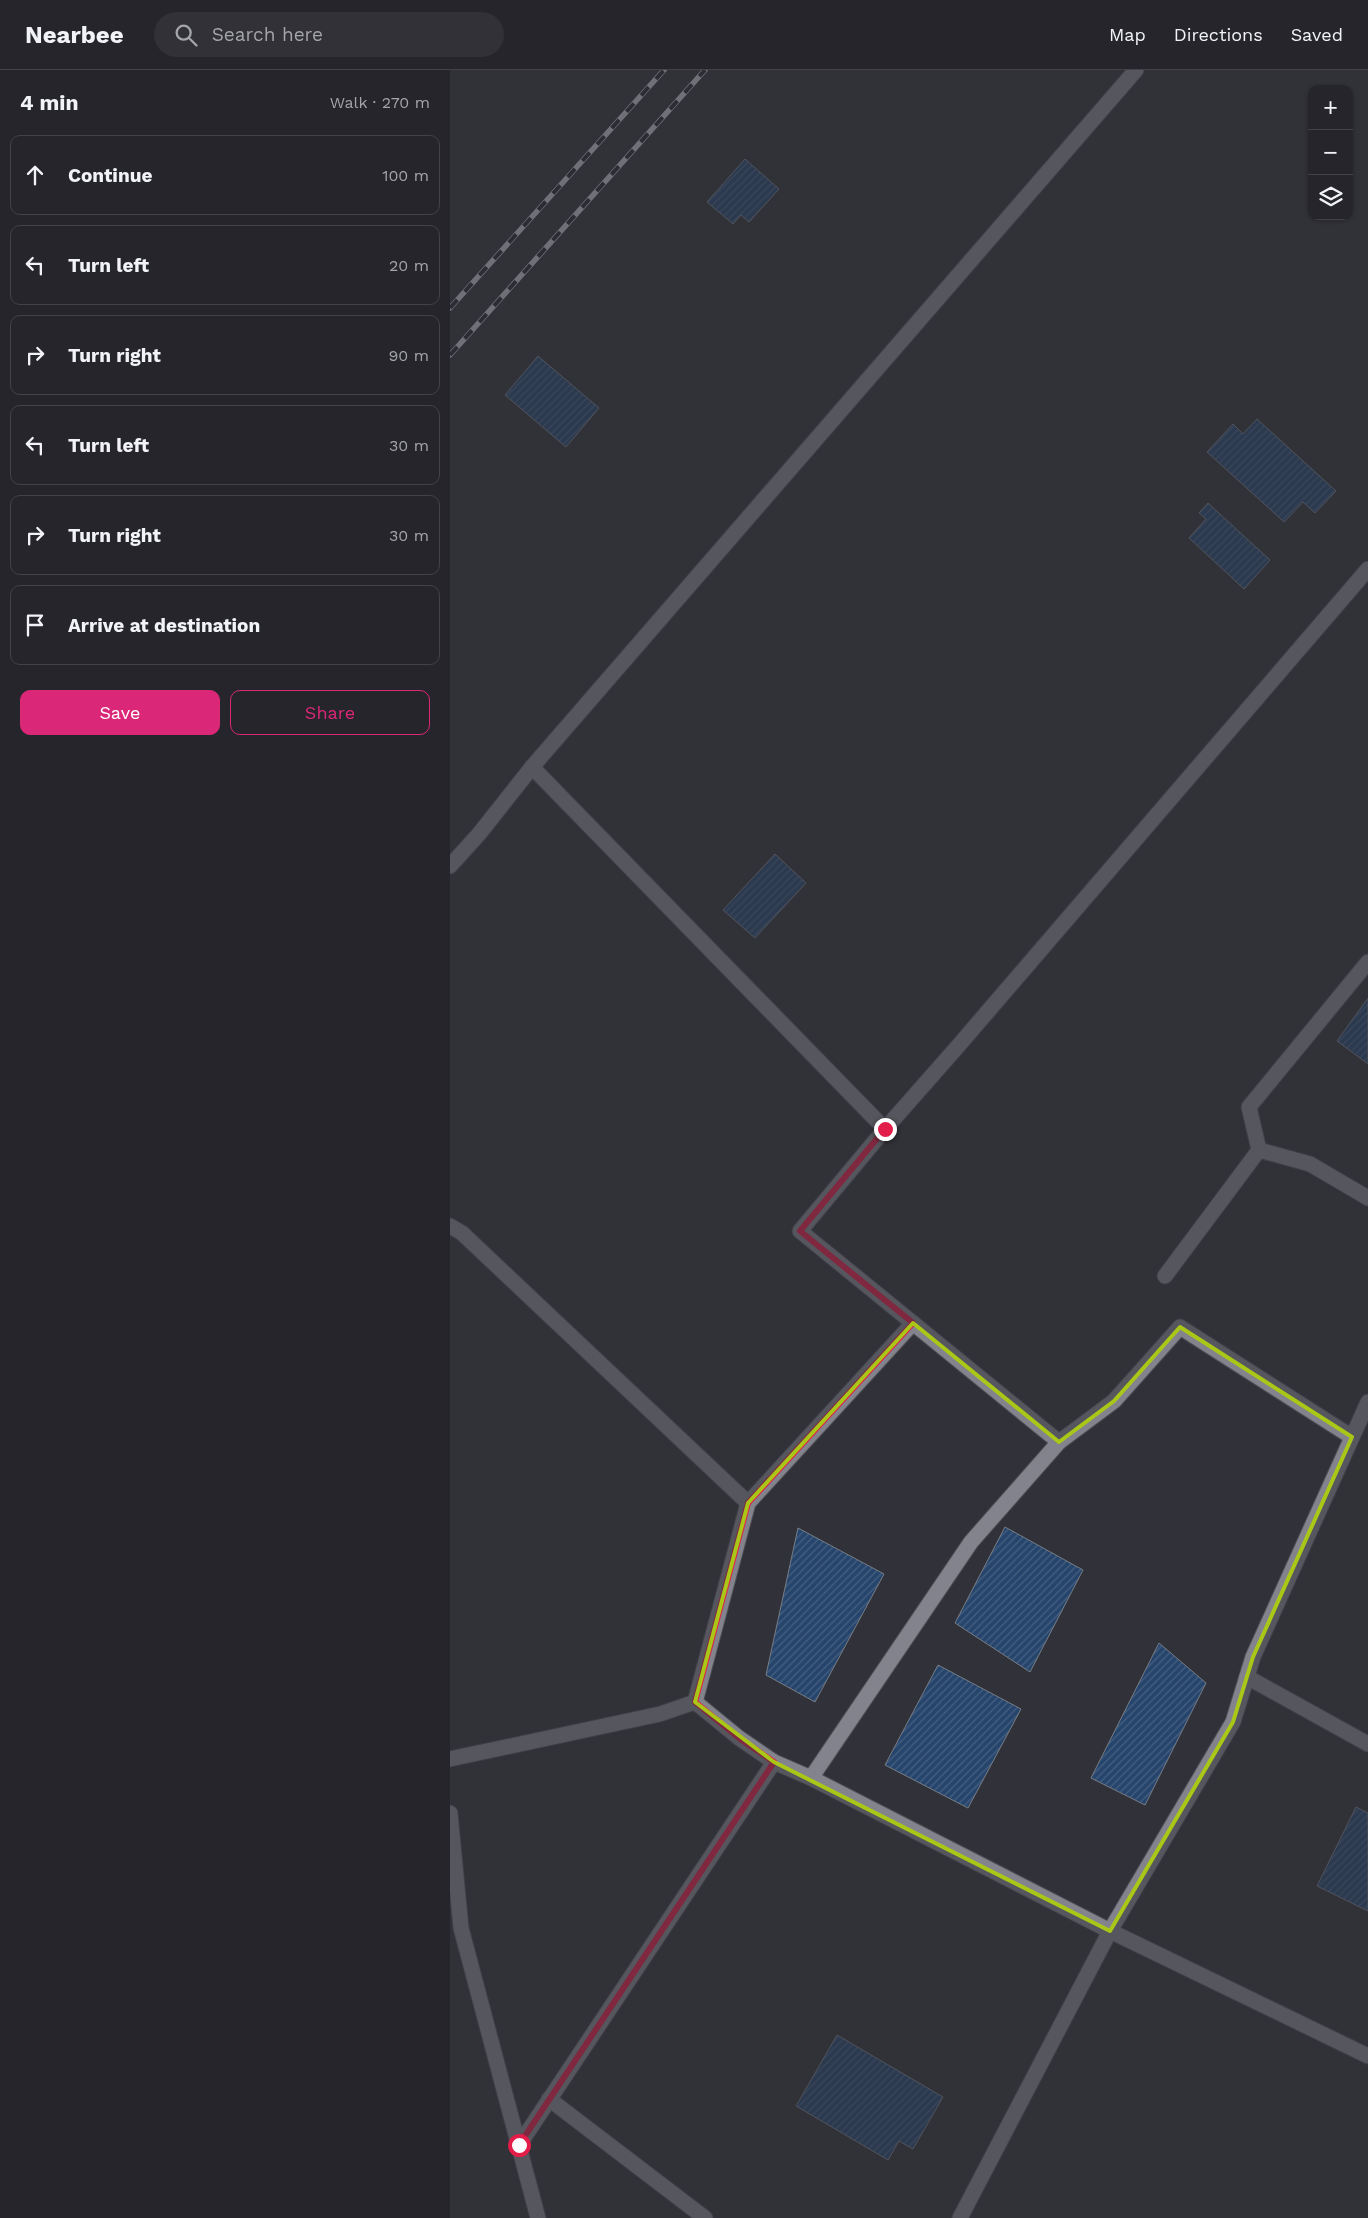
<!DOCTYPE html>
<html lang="en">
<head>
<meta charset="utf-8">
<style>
  :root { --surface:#25252b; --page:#313137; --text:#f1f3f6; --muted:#a3a5a9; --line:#424247; --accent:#db2777 }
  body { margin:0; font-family:"Work Sans",sans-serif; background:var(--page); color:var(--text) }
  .controls { position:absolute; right:15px; top:15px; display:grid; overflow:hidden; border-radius:10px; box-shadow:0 1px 4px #0004 }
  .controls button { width:45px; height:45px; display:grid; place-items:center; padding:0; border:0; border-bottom:1px solid var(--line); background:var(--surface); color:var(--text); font:25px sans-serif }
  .stop { position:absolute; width:15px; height:15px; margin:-11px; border:4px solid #e11d48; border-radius:50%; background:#fff }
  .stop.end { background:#e11d48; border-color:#fff; box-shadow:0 1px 5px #0008 }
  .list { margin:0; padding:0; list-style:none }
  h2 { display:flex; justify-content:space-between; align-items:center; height:65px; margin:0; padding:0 20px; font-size:21px }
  h2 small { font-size:16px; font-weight:400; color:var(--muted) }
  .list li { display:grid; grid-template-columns:32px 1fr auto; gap:15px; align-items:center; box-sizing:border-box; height:80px; margin:0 10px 10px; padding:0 10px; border:1px solid var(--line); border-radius:10px }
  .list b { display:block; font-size:19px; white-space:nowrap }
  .list em { font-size:16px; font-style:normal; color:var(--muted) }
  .actions { display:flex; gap:10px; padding:15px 20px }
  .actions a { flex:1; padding:11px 0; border:1px solid var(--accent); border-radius:10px; text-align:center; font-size:18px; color:var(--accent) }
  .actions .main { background:var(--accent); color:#fff }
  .icon { flex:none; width:28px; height:28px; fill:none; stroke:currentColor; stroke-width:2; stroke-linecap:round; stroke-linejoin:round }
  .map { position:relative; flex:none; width:918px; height:2148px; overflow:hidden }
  header { display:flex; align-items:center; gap:30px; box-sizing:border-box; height:70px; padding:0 25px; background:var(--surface); border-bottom:1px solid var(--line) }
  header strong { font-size:24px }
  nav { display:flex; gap:28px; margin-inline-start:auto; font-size:18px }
  .search { width:350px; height:45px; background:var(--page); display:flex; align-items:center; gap:12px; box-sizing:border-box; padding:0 18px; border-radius:28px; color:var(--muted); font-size:19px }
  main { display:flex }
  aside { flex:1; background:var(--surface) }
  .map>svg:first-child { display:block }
  .building { fill:url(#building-hatch); stroke:#777d85 }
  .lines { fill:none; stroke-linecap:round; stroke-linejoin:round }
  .street-casing { stroke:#4f4f56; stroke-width:17 }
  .street { stroke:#83838d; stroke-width:15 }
  .rail-casing { stroke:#bcbcc3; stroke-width:5.5 }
  .rail { stroke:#28272f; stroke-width:4; stroke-dasharray:11; stroke-linecap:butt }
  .route { stroke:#e11d48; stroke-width:6 }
  .marked { fill:none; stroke:#aac717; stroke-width:4; stroke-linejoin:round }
</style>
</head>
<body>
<header>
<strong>Nearbee</strong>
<div class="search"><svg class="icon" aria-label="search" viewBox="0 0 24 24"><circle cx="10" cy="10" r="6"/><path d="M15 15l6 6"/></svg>Search here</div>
<nav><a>Map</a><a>Directions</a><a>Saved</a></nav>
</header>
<main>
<aside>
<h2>4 min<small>Walk · 270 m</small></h2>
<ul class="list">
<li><svg class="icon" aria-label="ahead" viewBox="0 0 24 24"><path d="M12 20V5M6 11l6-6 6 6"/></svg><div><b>Continue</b></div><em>100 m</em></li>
<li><svg class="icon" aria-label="left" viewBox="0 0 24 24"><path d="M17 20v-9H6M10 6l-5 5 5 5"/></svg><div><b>Turn left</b></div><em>20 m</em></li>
<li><svg class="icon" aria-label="right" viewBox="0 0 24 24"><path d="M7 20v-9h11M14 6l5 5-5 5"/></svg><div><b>Turn right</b></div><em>90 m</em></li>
<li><svg class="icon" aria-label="left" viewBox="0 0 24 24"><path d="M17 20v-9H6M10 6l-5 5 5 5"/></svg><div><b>Turn left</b></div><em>30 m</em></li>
<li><svg class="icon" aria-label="right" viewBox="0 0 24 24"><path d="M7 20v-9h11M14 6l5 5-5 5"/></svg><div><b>Turn right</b></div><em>30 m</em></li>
<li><svg class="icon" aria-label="arrive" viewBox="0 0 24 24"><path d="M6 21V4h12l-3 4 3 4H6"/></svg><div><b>Arrive at destination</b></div></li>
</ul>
<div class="actions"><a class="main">Save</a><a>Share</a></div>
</aside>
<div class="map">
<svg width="918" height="2148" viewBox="0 0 918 2148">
  <defs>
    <pattern id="building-hatch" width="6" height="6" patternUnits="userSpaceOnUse" patternTransform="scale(1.25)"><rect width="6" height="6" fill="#26456c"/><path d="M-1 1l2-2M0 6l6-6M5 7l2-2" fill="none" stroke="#466081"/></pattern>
  </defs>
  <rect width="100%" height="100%" fill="#313139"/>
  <g class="building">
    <path d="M 295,89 L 329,119 L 299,152 L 291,145 L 283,154 L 257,132 Z"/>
    <path d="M 88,286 L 149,338 L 116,377 L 55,325 Z"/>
    <path d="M 807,349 L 886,421 L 865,443 L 853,432 L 834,452 L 757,382 L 783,354 L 793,364 Z"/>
    <path d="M 758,433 L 820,490 L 794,519 L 739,468 L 756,449 L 749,443 Z"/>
    <path d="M 325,784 L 356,813 L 305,868 L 273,840 Z"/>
    <path d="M 918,928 L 918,994 L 887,971 Z"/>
    <path d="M 555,1457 L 633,1500 L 580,1602 L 505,1553 Z"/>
    <path d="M 348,1458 L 434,1504 L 365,1632 L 316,1605 Z"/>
    <path d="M 709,1573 L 756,1613 L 695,1735 L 641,1708 Z"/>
    <path d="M 488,1595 L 571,1639 L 518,1738 L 435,1695 Z"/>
    <path d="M 906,1737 L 918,1743 L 918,1841 L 867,1816 Z"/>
    <path d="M 387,1965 L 493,2027 L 463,2079 L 449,2071 L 438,2090 L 346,2036 Z"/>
  </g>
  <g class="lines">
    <g class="street-casing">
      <g id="street">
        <path d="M 82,697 L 435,1059"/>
        <path d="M 0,796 L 29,764 L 82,697 L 686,0"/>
        <path d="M 809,1080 L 799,1037 L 918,892"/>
        <path d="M 0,1156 L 12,1163 L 298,1433 L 245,1632"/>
        <path d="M 715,1206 L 809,1080 L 860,1094 L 918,1128"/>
        <path d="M 902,1367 L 730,1257 L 664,1331 L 609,1372 L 350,1161 L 435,1059 L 509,975 L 918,499"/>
        <path d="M 298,1433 L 463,1253"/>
        <path d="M 797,1607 L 918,1674"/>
        <path d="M 0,1689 L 210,1644 L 245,1632 L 289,1668 L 324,1692 L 361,1708 L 660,1861 L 918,1986"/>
        <path d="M 361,1708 L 521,1472 L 609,1372"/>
        <path d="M 0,1743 L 11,1858 L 88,2148"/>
        <path d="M 99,2029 L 255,2148"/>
        <path d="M 69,2075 L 324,1692"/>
        <path d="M 510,2148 L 660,1861 L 783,1652 L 803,1587 L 918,1332"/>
      </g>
    </g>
    <use href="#street" class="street"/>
    <g class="rail-casing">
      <g id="rail">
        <path d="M 0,238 L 214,0"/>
        <path d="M 0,285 L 255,0"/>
      </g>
    </g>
    <use href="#rail" class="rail"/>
  </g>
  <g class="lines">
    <path class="route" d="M 69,2075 L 324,1692 L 289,1668 L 245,1632 L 298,1433 L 463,1253 L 350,1161 L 435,1059"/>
  </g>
  <path d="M0 0H918V2148H0ZM 463,1253 L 609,1372 L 664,1331 L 730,1257 L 902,1367 L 803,1587 L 783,1652 L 660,1861 L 324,1692 L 245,1632 L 298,1433 Z" fill="#313139" fill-opacity=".55" fill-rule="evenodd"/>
  <path class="marked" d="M 463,1253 L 609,1372 L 664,1331 L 730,1257 L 902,1367 L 803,1587 L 783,1652 L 660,1861 L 324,1692 L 245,1632 L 298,1433 Z"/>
</svg>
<div class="controls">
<button>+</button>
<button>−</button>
<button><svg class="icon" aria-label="layers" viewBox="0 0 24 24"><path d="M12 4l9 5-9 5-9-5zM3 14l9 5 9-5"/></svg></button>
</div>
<div class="stop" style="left:69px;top:2075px"></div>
<div class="stop end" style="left:435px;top:1059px"></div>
</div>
</main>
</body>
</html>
